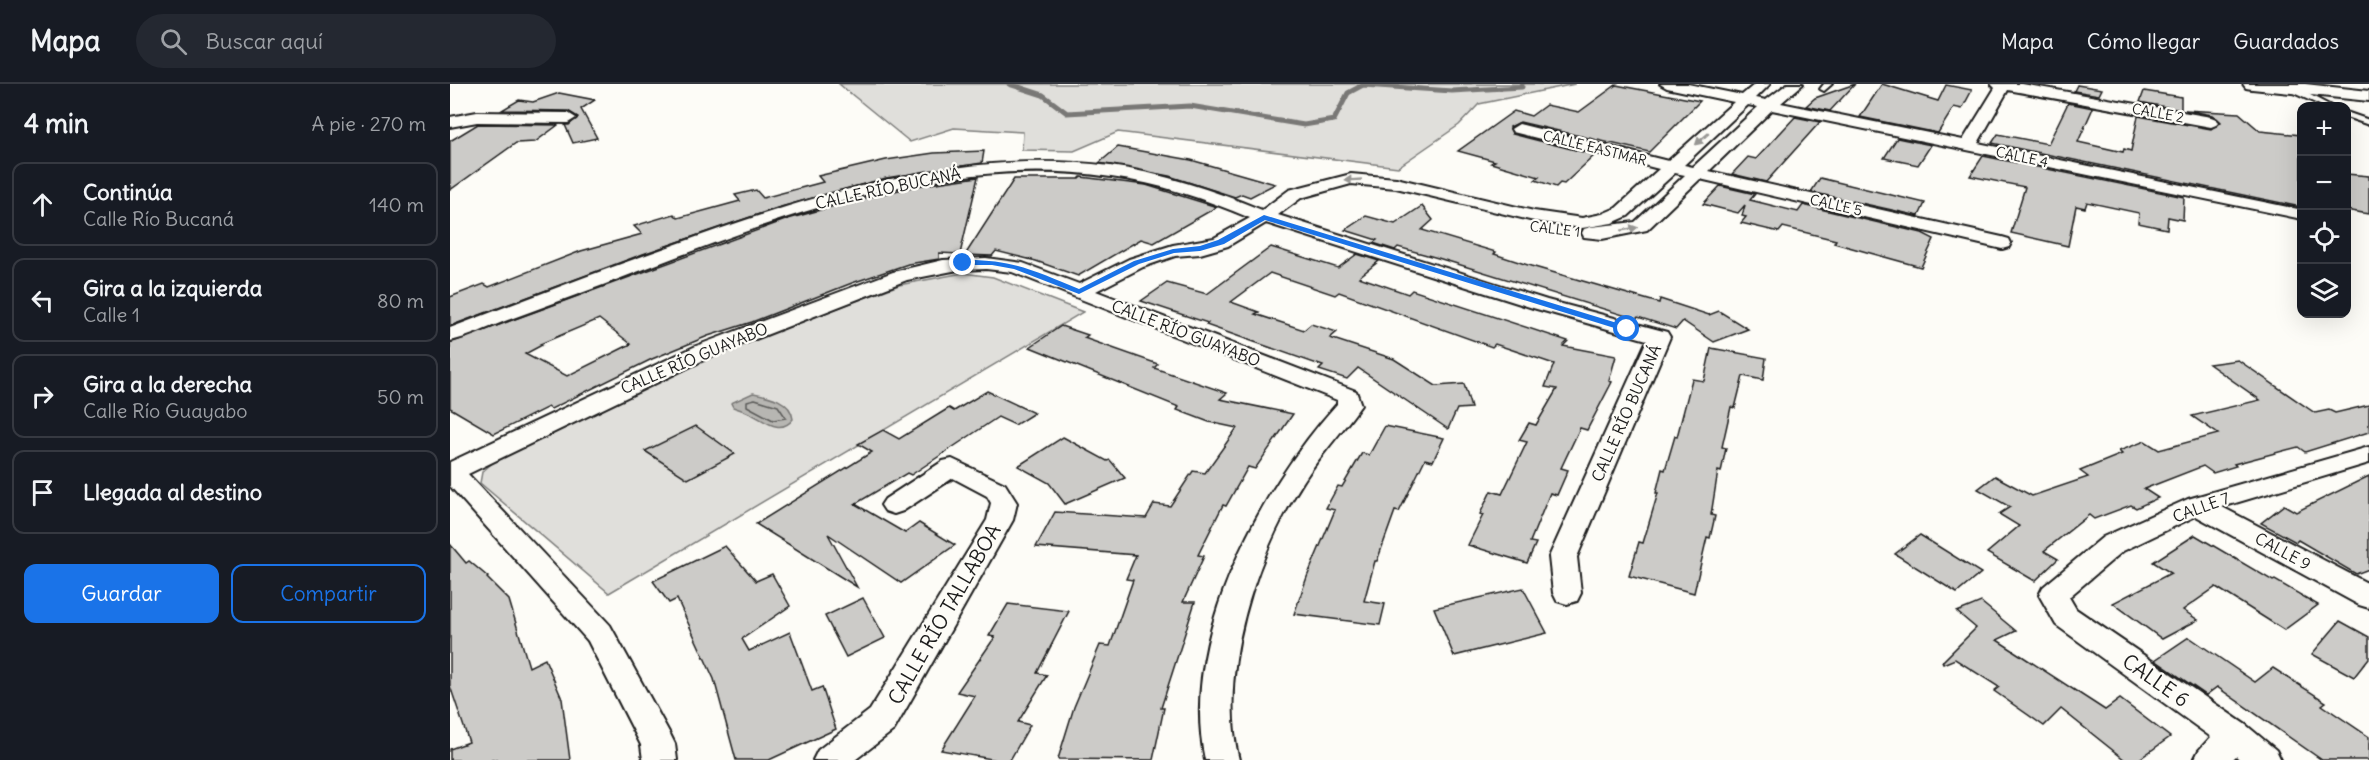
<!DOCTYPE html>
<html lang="es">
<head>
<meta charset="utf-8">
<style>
  :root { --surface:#171b24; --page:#242831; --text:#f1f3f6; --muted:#9ea1a6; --line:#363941; --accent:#1a73e8 }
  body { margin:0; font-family:Delius,sans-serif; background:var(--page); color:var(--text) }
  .controls { position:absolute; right:18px; top:18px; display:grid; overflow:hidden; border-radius:12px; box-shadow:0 6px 24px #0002 }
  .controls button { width:54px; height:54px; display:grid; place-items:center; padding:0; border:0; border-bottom:2px solid var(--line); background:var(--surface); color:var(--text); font:30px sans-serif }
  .stop { position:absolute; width:18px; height:18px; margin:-14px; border:4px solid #1a73e8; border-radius:50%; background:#fff }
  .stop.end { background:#1a73e8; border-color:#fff; box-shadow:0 2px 6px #0008 }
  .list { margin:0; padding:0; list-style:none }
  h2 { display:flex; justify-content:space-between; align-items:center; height:78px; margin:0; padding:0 24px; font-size:26px }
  h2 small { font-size:20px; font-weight:400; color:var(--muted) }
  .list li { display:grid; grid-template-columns:39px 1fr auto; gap:18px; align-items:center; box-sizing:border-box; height:84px; margin:0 12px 12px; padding:0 12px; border:2px solid var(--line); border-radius:12px }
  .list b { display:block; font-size:22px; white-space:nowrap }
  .list p { margin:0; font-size:20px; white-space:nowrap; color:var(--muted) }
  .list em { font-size:20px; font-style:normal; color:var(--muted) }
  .actions { display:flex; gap:12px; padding:18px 24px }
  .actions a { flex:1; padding:14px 0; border:2px solid var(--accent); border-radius:12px; text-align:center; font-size:21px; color:var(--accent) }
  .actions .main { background:var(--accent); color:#fff }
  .icon { flex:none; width:33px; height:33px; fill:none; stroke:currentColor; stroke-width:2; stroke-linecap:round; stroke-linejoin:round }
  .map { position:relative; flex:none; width:1919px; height:676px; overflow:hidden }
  header { display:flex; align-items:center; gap:36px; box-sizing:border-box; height:84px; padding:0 30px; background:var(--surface); border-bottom:2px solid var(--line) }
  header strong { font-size:28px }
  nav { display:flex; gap:33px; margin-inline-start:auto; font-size:21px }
  .search { width:420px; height:54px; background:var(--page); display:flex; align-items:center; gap:15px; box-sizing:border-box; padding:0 21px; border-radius:33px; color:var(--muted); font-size:22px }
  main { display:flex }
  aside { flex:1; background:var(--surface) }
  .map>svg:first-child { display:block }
  .green { fill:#e0dfdb; stroke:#7e7e7c; stroke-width:1.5 }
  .water { fill:#b7b6b2; stroke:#797876; stroke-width:1.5 }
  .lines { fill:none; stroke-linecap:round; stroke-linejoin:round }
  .shore { stroke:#5a5a58; stroke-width:1.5 }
  .stream { stroke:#797876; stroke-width:5 }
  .building { fill:#cccbc8; stroke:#1c1c1c; stroke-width:1.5; fill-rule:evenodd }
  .service-casing { stroke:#1c1c1c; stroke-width:4 }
  .minor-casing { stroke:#1c1c1c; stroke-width:4 }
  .tertiary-casing { stroke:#1c1c1c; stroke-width:4 }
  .service { fill:#fdfcf7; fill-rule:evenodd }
  .minor { fill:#fdfcf7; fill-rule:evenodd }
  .tertiary { fill:#fdfcf7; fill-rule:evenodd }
  .oneway { fill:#989794 }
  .route { fill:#1a73e8 }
  .labels { text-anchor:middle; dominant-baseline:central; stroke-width:4.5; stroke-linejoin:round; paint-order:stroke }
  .far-street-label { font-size:14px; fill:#1c1c1c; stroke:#fdfcf7 }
  .street-label { font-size:16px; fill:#1c1c1c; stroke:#fdfcf7 }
  .near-street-label { font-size:20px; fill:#1c1c1c; stroke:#fdfcf7 }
</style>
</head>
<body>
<header>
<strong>Mapa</strong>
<div class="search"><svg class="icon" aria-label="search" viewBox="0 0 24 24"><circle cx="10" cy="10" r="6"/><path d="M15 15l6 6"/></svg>Buscar aquí</div>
<nav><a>Mapa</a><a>Cómo llegar</a><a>Guardados</a></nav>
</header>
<main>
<aside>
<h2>4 min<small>A pie · 270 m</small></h2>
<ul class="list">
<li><svg class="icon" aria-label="ahead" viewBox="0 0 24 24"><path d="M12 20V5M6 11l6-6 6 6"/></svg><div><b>Continúa</b><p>Calle Río Bucaná</p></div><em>140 m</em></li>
<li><svg class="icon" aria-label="left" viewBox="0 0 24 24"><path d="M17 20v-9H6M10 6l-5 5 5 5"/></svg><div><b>Gira a la izquierda</b><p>Calle 1</p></div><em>80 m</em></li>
<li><svg class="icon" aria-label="right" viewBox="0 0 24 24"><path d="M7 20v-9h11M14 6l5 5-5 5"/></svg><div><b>Gira a la derecha</b><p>Calle Río Guayabo</p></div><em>50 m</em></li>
<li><svg class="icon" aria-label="arrive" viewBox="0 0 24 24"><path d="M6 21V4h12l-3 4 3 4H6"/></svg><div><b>Llegada al destino</b></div></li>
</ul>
<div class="actions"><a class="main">Guardar</a><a>Compartir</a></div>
</aside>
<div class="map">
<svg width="1919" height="676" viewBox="0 0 1919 676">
  <rect width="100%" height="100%" fill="#fdfcf7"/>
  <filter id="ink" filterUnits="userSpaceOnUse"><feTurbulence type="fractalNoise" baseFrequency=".0167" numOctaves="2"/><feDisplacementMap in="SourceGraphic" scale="12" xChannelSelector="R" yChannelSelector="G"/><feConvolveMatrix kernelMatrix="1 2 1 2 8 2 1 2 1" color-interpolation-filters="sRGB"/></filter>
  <g filter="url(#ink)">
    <g class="green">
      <path d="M 389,0 L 1125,0 L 1029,20 L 1009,41 L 948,83 L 668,48 L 624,67 L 572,66 L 573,48 L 504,44 L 460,58 Z"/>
      <path d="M 513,189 L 543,193 L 633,228 L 159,509 L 30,399 L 32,388 L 47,375 L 255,274 L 449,201 Z"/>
    </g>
    <path class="water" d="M 303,309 C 319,312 341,316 343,335 C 330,352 314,336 301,330 C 295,327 289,325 283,323 L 281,319 Z"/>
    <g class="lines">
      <path class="shore" d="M 305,315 L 328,322 L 336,334 L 323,336 L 297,322 L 297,317 Z"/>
      <path class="stream" d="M 559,0 L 593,11 L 617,29 L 740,22 L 854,41 L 884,36 L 898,9 L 913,1 L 1002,7 L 1072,3 L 1072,0"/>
    </g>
    <g class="building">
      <path d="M 1405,0 L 1380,27 L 1356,22 L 1365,14 Z"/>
      <path d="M 1432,0 L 1488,17 L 1496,1 L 1522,6 L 1512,25 L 1504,23 L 1488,49 L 1410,33 Z"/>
      <path d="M 1166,1 L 1250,17 L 1199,68 L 1070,38 L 1060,43 L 1062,50 L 1145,71 L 1114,100 L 1110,99 L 1106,103 L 1085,96 L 1089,93 L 1041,79 L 1045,77 L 1008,67 L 1064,27 L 1081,32 L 1096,21 L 1129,28 Z"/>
      <path d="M 1627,1 L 1652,5 L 1649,11 L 1624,7 Z"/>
      <path d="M 1694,7 L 1731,13 L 1731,26 L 1690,18 Z"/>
      <path d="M 109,9 L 145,16 L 131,25 L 147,54 L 123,59 L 115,41 L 119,41 L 128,33 L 118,27 L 52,26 L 69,16 L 83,18 Z"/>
      <path d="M 1618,19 L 1643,24 L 1628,58 L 1673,68 L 1674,65 L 1681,67 L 1688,32 L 1761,45 L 1771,38 L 1762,31 L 1735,26 L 1789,29 L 1810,47 L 1851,51 L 1851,123 L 1542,59 L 1548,50 L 1598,60 Z"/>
      <path d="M 1345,33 L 1370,38 L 1316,98 L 1282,90 L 1298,73 L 1306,75 Z"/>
      <path d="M 28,40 L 108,41 L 85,58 L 66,59 L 0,106 L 0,57 Z"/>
      <path d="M 1447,54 L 1481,61 L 1468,81 L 1434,74 Z"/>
      <path d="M 668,63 L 741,76 L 825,100 L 800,113 L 792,110 L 785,113 L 719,92 L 649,79 Z"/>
      <path d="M 534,67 L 532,79 L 436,94 L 327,124 L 193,170 L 0,242 L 0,213 L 34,200 L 39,203 L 131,167 L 192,150 L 184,142 L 224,130 L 228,134 L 290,117 L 285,111 L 306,106 L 313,114 L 373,98 L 368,92 L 436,76 L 484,69 Z"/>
      <path d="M 1533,72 L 1734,113 L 1733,136 L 1718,133 L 1717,145 L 1688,139 L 1689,129 L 1637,118 L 1635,124 L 1626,122 L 1618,162 L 1561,149 L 1575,103 L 1520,92 Z"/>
      <path d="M 1896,90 L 1919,92 L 1919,130 L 1896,126 Z"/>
      <path d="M 528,93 L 510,170 L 489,169 L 489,175 L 458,180 L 402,199 L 302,238 L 258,252 L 202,275 L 101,325 L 98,323 L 44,350 L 0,324 L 0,259 L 338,135 L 402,117 L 466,102 ZM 149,235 L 181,260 L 117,292 L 75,270 L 92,261 L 90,260 Z"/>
      <path d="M 631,93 L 696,101 L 767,123 L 704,159 L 691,155 L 628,192 L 586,177 L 546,167 L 542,172 L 515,171 L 564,95 L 629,95 Z"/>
      <path d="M 1370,94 L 1475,119 L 1469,132 L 1361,108 Z"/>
      <path d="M 1270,102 L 1305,110 L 1300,116 L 1348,128 L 1353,121 L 1472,149 L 1484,155 L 1471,183 L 1384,159 L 1386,156 L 1333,143 L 1329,148 L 1291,139 L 1296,133 L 1292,132 L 1295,121 L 1288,129 L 1253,120 Z"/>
      <path d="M 972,122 L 983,136 L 972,146 L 1046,168 L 1044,170 L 1081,182 L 1209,219 L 1210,215 L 1259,231 L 1269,227 L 1298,245 L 1264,258 L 1233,237 L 1226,245 L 1188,233 L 1186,235 L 988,174 L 948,163 L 945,166 L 923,159 L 927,156 L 895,146 L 916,132 L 945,140 Z"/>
      <path d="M 821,163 L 888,184 L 907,170 L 929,177 L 909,193 L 958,210 L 962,206 L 1118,257 L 1113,262 L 1166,272 L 1159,297 L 1162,298 L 1137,346 L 1130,344 L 1111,384 L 1118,386 L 1107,411 L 1100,409 L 1080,458 L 1086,459 L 1077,479 L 1018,461 L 1033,431 L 1030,430 L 1041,407 L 1052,410 L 1077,358 L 1069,356 L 1079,339 L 1086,341 L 1107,305 L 1095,303 L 1104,280 L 1045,260 L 1042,263 L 889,208 L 885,211 L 820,189 L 781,218 L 809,228 L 805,230 L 854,246 L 861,240 L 887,248 L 880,254 L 944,275 L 986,302 L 1014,300 L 1021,324 L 1007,325 L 998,345 L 908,284 L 897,295 L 869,286 L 873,282 L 756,241 L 758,239 L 691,217 L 717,199 L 757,210 Z"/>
      <path d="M 611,242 L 638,251 L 634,254 L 708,280 L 704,284 L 777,309 L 770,315 L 843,330 L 805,385 L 798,383 L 776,422 L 773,421 L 748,471 L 754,472 L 733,518 L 745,518 L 711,624 L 714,624 L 703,676 L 608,675 L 624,623 L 650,561 L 660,562 L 683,496 L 676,495 L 686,471 L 586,463 L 605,428 L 696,434 L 704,420 L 720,422 L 743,387 L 755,389 L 787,344 L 759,338 L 727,326 L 729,323 L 580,263 Z"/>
      <path d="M 1261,264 L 1316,274 L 1313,296 L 1293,292 L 1285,324 L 1281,323 L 1272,363 L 1276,364 L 1271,388 L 1268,387 L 1261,431 L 1265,432 L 1260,454 L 1257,453 L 1244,509 L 1179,492 L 1189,458 L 1193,459 L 1208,409 L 1206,409 L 1212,385 L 1215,386 L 1225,352 L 1227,353 L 1242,295 L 1254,297 Z"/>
      <path d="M 1788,276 L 1865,329 L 1879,326 L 1885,329 L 1919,321 L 1919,348 L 1855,368 L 1848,363 L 1784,380 L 1786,382 L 1763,389 L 1753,382 L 1694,405 L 1708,414 L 1686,424 L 1681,421 L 1644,435 L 1639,431 L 1594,467 L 1608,475 L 1585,497 L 1537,469 L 1569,442 L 1549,430 L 1560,423 L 1528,405 L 1545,392 L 1582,412 L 1638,393 L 1630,387 L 1672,370 L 1669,367 L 1695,357 L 1709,366 L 1768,350 L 1742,332 L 1810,316 L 1759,280 Z"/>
      <path d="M 537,307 L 584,329 L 565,341 L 548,333 L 461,391 L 457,389 L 405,420 L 455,449 L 469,439 L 505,461 L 451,499 L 378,450 L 407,503 L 306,440 L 422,368 L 408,360 L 433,346 L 449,355 L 499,324 L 504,327 Z"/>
      <path d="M 246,342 L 285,370 L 238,395 L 195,367 Z"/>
      <path d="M 935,342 L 994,354 L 983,377 L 975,375 L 949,428 L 945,427 L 927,477 L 925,477 L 914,517 L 935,520 L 930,541 L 844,530 L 857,493 L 885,426 L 876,424 L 888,402 L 892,403 L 912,369 L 919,371 Z"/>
      <path d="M 613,353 L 657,377 L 660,376 L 675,394 L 615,420 L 599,399 L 568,382 Z"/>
      <path d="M 1919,392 L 1919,485 L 1906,490 L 1848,456 L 1846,458 L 1811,439 L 1834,421 L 1846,428 Z"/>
      <path d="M 1470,451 L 1531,489 L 1507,509 L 1445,470 Z"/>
      <path d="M 1745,451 L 1823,497 L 1825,496 L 1868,521 L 1834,546 L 1766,503 L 1733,526 L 1748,536 L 1712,555 L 1663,519 L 1721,489 L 1703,478 Z"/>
      <path d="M 0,460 L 16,479 L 19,477 L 38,493 L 37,494 L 59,516 L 79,583 L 95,575 L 112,615 L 120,676 L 0,676 L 0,665 L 19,658 L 0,602 Z"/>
      <path d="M 275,462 L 306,497 L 322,490 L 340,522 L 292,555 L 299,567 L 340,548 L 362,607 L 372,603 L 386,645 L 319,676 L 286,676 L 264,595 L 227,515 L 219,519 L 203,497 Z"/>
      <path d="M 1073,504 L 1097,549 L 1004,572 L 984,524 Z"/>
      <path d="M 413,514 L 435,554 L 396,573 L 375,532 Z"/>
      <path d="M 1531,518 L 1566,547 L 1547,556 L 1655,626 L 1670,615 L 1720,653 L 1688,676 L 1675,676 L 1611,625 L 1594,642 L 1544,607 L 1549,603 L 1505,575 L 1493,580 L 1492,578 L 1526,544 L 1507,528 Z"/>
      <path d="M 558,520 L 619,527 L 587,589 L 597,591 L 568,638 L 580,641 L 560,676 L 547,676 L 491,666 L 525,612 L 507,608 L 545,553 L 539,552 Z"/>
      <path d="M 1890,537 L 1919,553 L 1919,574 L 1904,593 L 1862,570 Z"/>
      <path d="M 1739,553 L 1805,598 L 1823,584 L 1876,618 L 1872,621 L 1919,653 L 1919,676 L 1872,676 L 1767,603 L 1756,611 L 1705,576 Z"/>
    </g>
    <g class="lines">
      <g class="service-casing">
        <g id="service">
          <path d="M 1374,0 L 1382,0 L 1374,7 L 1370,5 Z"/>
          <path d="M 1839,3 L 1845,3 L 1881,22 L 1872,22 L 1839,7 Z"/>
          <path d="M 1896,28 L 1919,36 L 1919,41 L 1896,33 Z"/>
        </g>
      </g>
      <g class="minor-casing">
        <g id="minor">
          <path d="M 1210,0 L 1238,0 L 1292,11 L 1305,0 L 1320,0 L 1306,14 L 1316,16 L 1337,0 L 1353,0 L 1331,19 L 1513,56 L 1545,4 L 1541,0 L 1572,0 L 1761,33 L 1766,35 L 1769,38 L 1766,41 L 1761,43 L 1558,6 L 1528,59 L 1848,125 L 1852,125 L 1852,135 L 1322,26 L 1259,87 L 1552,153 L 1559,155 L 1561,159 L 1559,163 L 1552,165 L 1250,95 L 1197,146 L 1152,155 L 1134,153 L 1132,149 L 1134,145 L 1141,143 L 1185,138 L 1235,91 L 1225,89 L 1178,132 L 1162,139 L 1132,144 L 1084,137 L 946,104 L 901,100 L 851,114 L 828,131 L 1097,216 L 1217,248 L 1220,253 L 1127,473 L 1131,509 L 1127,517 L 1117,520 L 1107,517 L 1103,509 L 1099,473 L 1197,256 L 1083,224 L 816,139 L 778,162 L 750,170 L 725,172 L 693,183 L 646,207 L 906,307 L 911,321 C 893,347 870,371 853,398 C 805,473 767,588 789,676 L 755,676 C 729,556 809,406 887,320 L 887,316 L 562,188 L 536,185 L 508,186 L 457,196 L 262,272 L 18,390 L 160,541 L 220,650 L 225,660 L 227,676 L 193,676 L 191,661 L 138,557 L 0,402 L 0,378 L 246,262 L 443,188 L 493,176 L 536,174 L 573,179 L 629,200 L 679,175 L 723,161 L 764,154 L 800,134 C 755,115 709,99 661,93 C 487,67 312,140 153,201 C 120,213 88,225 55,237 C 37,244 19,253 0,257 L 0,244 C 74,216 147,188 221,162 C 360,112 510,63 660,82 C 712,89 763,106 812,126 L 839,106 L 901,90 L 946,94 L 1084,127 L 1132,134 L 1152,130 L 1166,124 L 1209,85 L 1063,48 L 1061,45 L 1069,40 L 1218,77 L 1284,18 L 1217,4 ZM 1298,21 L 1308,23 L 1243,83 L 1234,81 Z"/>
          <path d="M 27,28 L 118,29 L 126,34 L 118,39 L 27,38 L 0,43 L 0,33 Z"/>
          <path d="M 1919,363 L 1919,379 L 1772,423 L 1919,500 L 1919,524 L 1909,521 L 1746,432 L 1673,467 L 1619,513 L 1626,525 L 1796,641 L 1826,666 L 1831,676 L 1790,676 L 1786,672 L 1782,676 L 1744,676 L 1749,666 L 1761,653 L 1606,541 L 1589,511 L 1593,503 L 1653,453 L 1738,415 Z"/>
          <path d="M 502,375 L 555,400 L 567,419 L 563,436 L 444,646 L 405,676 L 363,676 L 368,666 L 420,626 L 537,436 L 541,419 L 537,412 L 503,394 L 453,427 L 444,430 L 435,427 L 431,421 L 435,415 L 493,377 Z"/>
        </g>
      </g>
      <g class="tertiary-casing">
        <path id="tertiary" d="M 1793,0 L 1855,0 L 1919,7 L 1919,17 L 1802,5 L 1796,4 Z"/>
      </g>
      <use href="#service" class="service"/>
      <use href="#minor" class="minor"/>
      <use href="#tertiary" class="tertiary"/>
    </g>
    <defs><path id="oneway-solid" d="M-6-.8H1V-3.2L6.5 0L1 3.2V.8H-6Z" transform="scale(1.5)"/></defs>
    <g class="oneway">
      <use href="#oneway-solid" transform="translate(1252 55) rotate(139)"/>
      <use href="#oneway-solid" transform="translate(903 96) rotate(177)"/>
      <use href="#oneway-solid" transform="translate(1179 145) rotate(-10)"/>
    </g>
  </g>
  <path class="route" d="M 814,131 L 1180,243 L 1181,245 L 1174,247 L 815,136 L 774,160 L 750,167 L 724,169 L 689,180 L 629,210 L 564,185 L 542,181 L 513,181 L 510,179 L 513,176 C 562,175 585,187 629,205 L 684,177 L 723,165 L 750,162 L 768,156 Z"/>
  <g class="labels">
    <g class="far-street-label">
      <text transform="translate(1708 29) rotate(10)">CALLE 2</text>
      <text transform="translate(1145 64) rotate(14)">CALLE EASTMAR</text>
      <text transform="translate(1572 73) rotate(12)">CALLE 4</text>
      <text transform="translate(1386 121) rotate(13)">CALLE 5</text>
      <text transform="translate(1105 145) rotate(7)">CALLE 1</text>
    </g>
    <g class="street-label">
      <text transform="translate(438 104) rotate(-12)">CALLE RÍO BUCANÁ</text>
      <text transform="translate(736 249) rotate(21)">CALLE RÍO GUAYABO</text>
      <text transform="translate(244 274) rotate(-23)">CALLE RÍO GUAYABO</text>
      <text transform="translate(1176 329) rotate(-66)">CALLE RÍO BUCANÁ</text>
      <text transform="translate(1751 423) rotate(-20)">CALLE 7</text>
      <text transform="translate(1833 467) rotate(28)">CALLE 9</text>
    </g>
    <g class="near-street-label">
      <text transform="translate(494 530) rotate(-60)">CALLE RÍO TALLABOA</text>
      <text transform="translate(1706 596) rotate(35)">CALLE 6</text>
    </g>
  </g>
</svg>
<div class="controls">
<button>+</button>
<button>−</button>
<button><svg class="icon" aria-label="locate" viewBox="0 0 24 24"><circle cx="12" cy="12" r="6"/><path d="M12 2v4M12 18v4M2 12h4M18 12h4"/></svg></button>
<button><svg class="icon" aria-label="layers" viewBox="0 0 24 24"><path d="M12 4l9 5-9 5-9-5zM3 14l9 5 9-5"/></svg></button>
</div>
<div class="stop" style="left:1177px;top:245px"></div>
<div class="stop end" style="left:513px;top:179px"></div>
</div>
</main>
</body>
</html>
